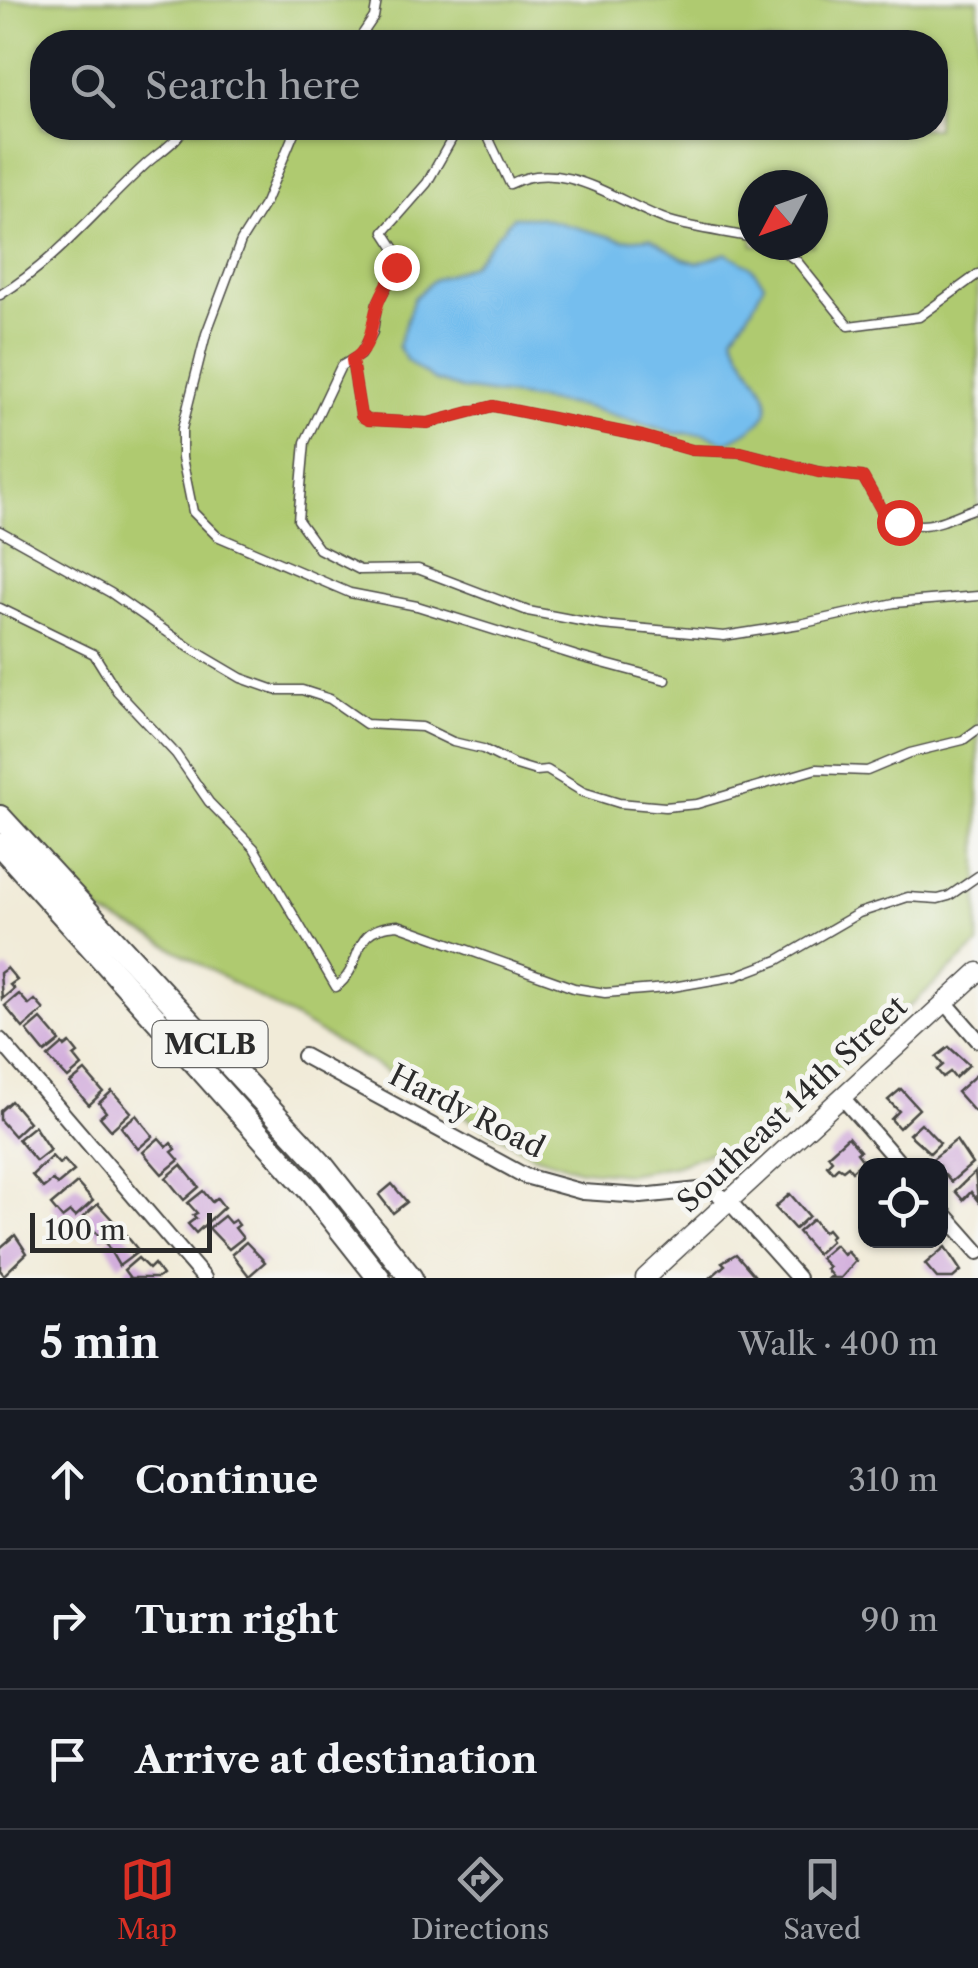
<!DOCTYPE html>
<html lang="en">
<head>
<meta charset="utf-8">
<style>
  :root { --surface:#171b24; --page:#20242c; --text:#f1f3f6; --muted:#9ea1a6; --line:#363941; --accent:#d93025 }
  body { margin:0; font-family:"Libre Caslon Text",serif; background:var(--page); color:var(--text) }
  .controls { position:absolute; right:30px; bottom:30px; display:grid; overflow:hidden; border-radius:20px; box-shadow:0 2px 8px #0004 }
  .controls button { width:90px; height:90px; display:grid; place-items:center; padding:0; border:0; border-bottom:2px solid var(--line); background:var(--surface); color:var(--text); font:50px sans-serif }
  .compass { position:absolute; left:738px; top:170px; width:90px; height:90px; border-radius:50%; background:var(--surface); box-shadow:0 2px 8px #0004; rotate:229deg }
  .scale { position:absolute; left:30px; bottom:25px; width:182px; box-sizing:border-box; padding-left:10px; border:5px solid #2b2b2b; border-top:0; font-size:28px; line-height:35px; white-space:nowrap; color:#2b2b2b; -webkit-text-stroke:8px #f6f6f2; paint-order:stroke }
  .stop { position:absolute; width:30px; height:30px; margin:-22px; border:8px solid #d93025; border-radius:50%; background:#fff }
  .stop.end { background:#d93025; border-color:#fff; box-shadow:0 2px 10px #0008 }
  .list { margin:0; padding:0; list-style:none }
  h2 { display:flex; justify-content:space-between; align-items:center; height:130px; margin:0; padding:0 40px; font-size:42px }
  h2 small { font-size:32px; font-weight:400; color:var(--muted) }
  .list li { display:grid; grid-template-columns:65px 1fr auto; gap:30px; align-items:center; box-sizing:border-box; height:140px; padding:0 40px; border-top:2px solid var(--line) }
  .list b { display:block; font-size:38px; white-space:nowrap }
  .list em { font-size:32px; font-style:normal; color:var(--muted) }
  .icon { flex:none; width:55px; height:55px; fill:none; stroke:currentColor; stroke-width:2; stroke-linecap:round; stroke-linejoin:round }
  .map { position:relative; flex:none; width:978px; height:1278px; overflow:hidden }
  .search { position:absolute; background:var(--surface); box-shadow:0 2px 8px #0004; left:30px; right:30px; top:30px; height:110px; display:flex; align-items:center; gap:25px; box-sizing:border-box; padding:0 35px; border-radius:40px; color:var(--muted); font-size:38px }
  .sheet { height:550px; background:var(--surface) }
  nav { display:flex; justify-content:space-around; align-items:center; box-sizing:border-box; height:140px; border-top:2px solid var(--line); background:var(--surface); font-size:28px; color:var(--muted) }
  nav a { display:grid; justify-items:center; gap:5px }
  nav .on { color:var(--accent) }
  .map>svg:first-child { display:block }
  .green { fill:#afca70; stroke:#6d7a4e; stroke-width:2.5; fill-rule:evenodd }
  .water { fill:#75beee; stroke:#50748c; stroke-width:2.5 }
  .building { fill:#d1acdb }
  .lines { fill:none; stroke-linecap:round; stroke-linejoin:round }
  .service-casing { stroke:#494845; stroke-width:11 }
  .minor-casing { stroke:#494845; stroke-width:18 }
  .tertiary-casing { stroke:#494845; stroke-width:21 }
  .primary-casing { stroke:#494845; stroke-width:26 }
  .service { stroke:#fff; stroke-width:8 }
  .minor { stroke:#fff; stroke-width:14 }
  .tertiary { stroke:#fff; stroke-width:18 }
  .primary { stroke:#fff; stroke-width:22 }
  .route { stroke:#d93025; stroke-width:12 }
  .labels { text-anchor:middle; dominant-baseline:central; stroke-width:10; stroke-linejoin:round; paint-order:stroke }
  .shield { fill:#f6f6f2; stroke:#686867; stroke-width:2.5 }
  .shield-label { font-size:28px; font-weight:bold; fill:#2b2b2b }
  .street-label { font-size:30px; fill:#2b2b2b; stroke:#f6f6f2 }
</style>
</head>
<body>
<div class="map">
<svg width="978" height="1278" viewBox="0 0 978 1278">
  <rect width="100%" height="100%" fill="#f6f6f2"/>
  <filter id="ink" filterUnits="userSpaceOnUse"><feTurbulence type="fractalNoise" baseFrequency=".01" numOctaves="2"/><feDisplacementMap in="SourceGraphic" scale="20" xChannelSelector="R" yChannelSelector="G"/><feConvolveMatrix kernelMatrix="1 2 1 2 8 2 1 2 1" color-interpolation-filters="sRGB"/></filter>
  <filter id="wash" filterUnits="userSpaceOnUse"><feTurbulence type="fractalNoise" baseFrequency=".0048" numOctaves="4" result="noise"/><feDisplacementMap in="SourceGraphic" scale="40" xChannelSelector="R" yChannelSelector="G"/><feGaussianBlur stdDeviation="2.25" result="paint"/><feColorMatrix in="noise" values="0 0 0 0 0 0 0 0 0 0 0 0 0 0 0 0 0 1.4 0 .05"/><feComposite in="paint" operator="in"/></filter>
  <g filter="url(#wash)">
    <rect width="100%" height="100%" fill="#f1ebd8"/>
    <path class="green" d="M 0,0 L 978,0 L 978,945 L 745,1153 L 711,1152 L 677,1165 L 628,1174 L 580,1170 L 533,1155 L 151,936 L 102,914 L 0,830 ZM 42,42 L 936,42 L 936,128 L 42,128 ZM 753,185 L 813,185 L 813,245 L 753,245 Z"/>
    <path class="water" d="M 513,217 L 538,217 L 623,240 L 650,238 L 684,259 L 698,263 L 726,253 L 750,266 L 764,283 L 752,308 L 733,335 C 749,384 806,408 726,442 L 705,434 L 675,433 L 582,406 L 461,389 L 434,380 L 407,361 L 398,346 L 414,298 L 433,280 L 472,265 Z"/>
    <g id="blocks">
      <g class="building">
        <path d="M 7,968 L 17,980 L 10,985 L 14,989 L 2,999 L 0,973 Z"/>
        <path d="M 19,994 L 29,1005 L 35,1000 L 44,1010 L 23,1028 L 5,1006 Z"/>
        <path d="M 41,1019 L 60,1041 L 45,1053 L 27,1031 Z"/>
        <path d="M 70,1043 L 78,1053 L 74,1056 L 82,1066 L 68,1078 L 48,1057 L 63,1044 L 65,1047 Z"/>
        <path d="M 949,1047 L 969,1065 L 955,1078 L 950,1072 L 943,1077 L 937,1070 L 943,1065 L 936,1057 Z"/>
        <path d="M 85,1071 L 103,1092 L 89,1105 L 70,1083 Z"/>
        <path d="M 978,1073 L 978,1108 L 974,1111 L 957,1092 Z"/>
        <path d="M 901,1089 L 919,1109 L 899,1128 L 891,1119 L 899,1111 L 888,1100 Z"/>
        <path d="M 112,1091 L 131,1112 L 111,1130 L 100,1117 L 106,1112 L 99,1103 Z"/>
        <path d="M 11,1101 L 29,1122 L 14,1136 L 0,1120 L 0,1111 Z"/>
        <path d="M 136,1115 L 153,1136 L 138,1149 L 121,1127 Z"/>
        <path d="M 921,1123 L 940,1143 L 930,1153 L 909,1134 Z"/>
        <path d="M 34,1126 L 50,1150 L 36,1161 L 18,1139 Z"/>
        <path d="M 848,1137 L 860,1151 L 857,1153 L 863,1161 L 852,1171 L 848,1166 L 843,1170 L 838,1167 L 833,1172 L 827,1165 L 832,1160 L 828,1155 Z"/>
        <path d="M 159,1138 L 167,1147 L 171,1143 L 176,1149 L 172,1152 L 179,1160 L 162,1174 L 143,1152 Z"/>
        <path d="M 956,1140 L 972,1164 L 951,1182 L 944,1174 L 940,1178 L 940,1166 L 929,1162 Z"/>
        <path d="M 52,1156 L 59,1164 L 64,1160 L 74,1171 L 57,1185 L 53,1180 L 43,1188 L 32,1175 Z"/>
        <path d="M 181,1165 L 199,1187 L 184,1200 L 166,1178 Z"/>
        <path d="M 975,1172 L 978,1201 L 971,1192 L 963,1200 L 955,1191 Z"/>
        <path d="M 77,1183 L 93,1201 L 75,1217 L 70,1212 L 62,1218 L 51,1205 Z"/>
        <path d="M 392,1184 L 407,1202 L 393,1213 L 379,1195 Z"/>
        <path d="M 203,1191 L 212,1202 L 217,1198 L 224,1207 L 196,1233 L 188,1224 L 196,1218 L 193,1215 L 197,1213 L 188,1203 Z"/>
        <path d="M 790,1194 L 809,1216 L 795,1229 L 775,1207 Z"/>
        <path d="M 98,1204 L 117,1225 L 102,1239 L 94,1230 L 91,1233 L 86,1227 L 89,1224 L 83,1217 Z"/>
        <path d="M 224,1216 L 230,1223 L 235,1220 L 239,1225 L 235,1228 L 243,1238 L 229,1249 L 209,1228 Z"/>
        <path d="M 813,1219 L 823,1232 L 827,1229 L 832,1235 L 829,1238 L 831,1241 L 817,1254 L 798,1232 Z"/>
        <path d="M 120,1228 L 139,1251 L 119,1266 L 105,1242 Z"/>
        <path d="M 15,1235 L 27,1253 L 4,1275 L 0,1270 L 0,1248 Z"/>
        <path d="M 246,1242 L 265,1262 L 249,1276 L 232,1254 Z"/>
        <path d="M 835,1245 L 844,1255 L 847,1251 L 856,1261 L 841,1278 L 829,1278 L 832,1276 L 826,1269 L 829,1267 L 820,1258 Z"/>
        <path d="M 945,1247 L 961,1271 L 953,1278 L 937,1278 L 925,1264 Z"/>
        <path d="M 736,1254 L 755,1276 L 710,1278 L 725,1265 L 722,1262 Z"/>
        <path d="M 138,1258 L 149,1269 L 154,1264 L 162,1275 L 158,1278 L 130,1278 L 124,1270 Z"/>
      </g>
    </g>
  </g>
  <g filter="url(#ink)">
    <use href="#blocks" fill-opacity="0" stroke="#494845" stroke-width="2.5"/>
    <g class="lines">
      <g class="service-casing">
        <g id="service">
          <path d="M 357,42 L 374,17 L 377,0"/>
          <path d="M 296,128 L 265,203 L 241,241 L 206,334 L 182,429 L 182,458 L 193,512 L 217,536 L 350,593 L 417,606 L 580,657 L 666,680"/>
          <path d="M 458,128 L 427,183 L 384,232 L 395,249 L 397,267 L 377,304 L 373,332 L 360,355 L 341,366 L 305,442 L 298,520 L 319,549 L 360,570 L 418,569 L 528,611 L 602,625 L 724,636 L 800,624 L 894,603 L 978,596"/>
          <path d="M 479,128 L 489,139 L 510,184 C 564,156 619,204 670,221 C 696,229 726,232 753,238"/>
          <path d="M 774,245 L 797,261 L 849,326 L 919,317 L 978,274"/>
          <path d="M 0,295 C 56,261 97,209 145,165 C 158,153 176,143 184,128"/>
          <path d="M 352,361 L 361,416 L 369,420 L 428,423 L 493,406 L 642,436 L 692,450 L 741,452 L 819,472 L 863,477 L 885,516 C 927,534 938,522 978,507"/>
          <path d="M 0,531 L 111,593 L 190,648 L 241,678 L 275,690 L 302,690 L 330,699 L 366,724 L 422,727 L 453,742 L 483,749 L 513,764 L 536,771 L 547,770 L 583,792 L 619,803 L 665,807 L 697,804 L 816,769 L 867,771 L 910,753 L 963,740 L 978,729"/>
          <path d="M 0,608 L 94,654 L 117,691 L 176,754 L 209,802 L 254,848 L 336,987 C 367,964 346,928 398,925 L 574,988 L 605,993 L 667,988 L 736,976 L 778,960 L 859,913 L 908,897 L 938,899 L 949,896 L 978,876"/>
        </g>
      </g>
      <g class="minor-casing">
        <g id="minor">
          <path d="M 945,1002 L 978,1040"/>
          <path d="M 0,1040 L 204,1278"/>
          <path d="M 304,1056 L 525,1176 L 583,1192 L 641,1196 L 709,1189 L 728,1200 L 798,1278"/>
          <path d="M 841,1096 L 902,1166"/>
          <path d="M 940,1209 L 978,1252"/>
        </g>
      </g>
      <g class="tertiary-casing">
        <path id="tertiary" d="M 645,1278 L 978,972"/>
      </g>
      <g class="primary-casing">
        <g id="primary">
          <path d="M 0,817 L 322,1165 L 411,1278"/>
          <path d="M 0,845 L 311,1192 L 379,1278"/>
        </g>
      </g>
      <use href="#service" class="service"/>
      <use href="#minor" class="minor"/>
      <use href="#tertiary" class="tertiary"/>
      <use href="#primary" class="primary"/>
    </g>
  </g>
  <g class="lines" filter="url(#ink)">
    <path class="route" d="M 396,267 C 391,279 382,291 378,304 C 370,325 373,348 352,360 L 361,416 L 368,420 L 428,423 L 493,406 L 642,436 L 692,450 L 741,452 L 818,472 L 863,477 L 885,516 L 899,522"/>
  </g>
  <g class="labels">
    <rect class="shield" x="152.5" y="1021" width="115" height="46" rx="8"/>
    <g class="shield-label">
      <text x="210" y="1044">MCLB</text>
    </g>
    <g class="street-label">
      <text transform="translate(792 1104) rotate(-43)">Southeast 14th Street</text>
      <text transform="translate(467 1111) rotate(27)">Hardy Road</text>
    </g>
  </g>
</svg>
<div class="controls">
<button><svg class="icon" aria-label="locate" viewBox="0 0 24 24"><circle cx="12" cy="12" r="6"/><path d="M12 2v4M12 18v4M2 12h4M18 12h4"/></svg></button>
</div>
<svg class="compass" viewBox="-18 -18 36 36"><path d="M0-13l5 13h-10z" fill="#e53935"/><path d="M0 13l5-13h-10z" fill="#9ea1a6"/></svg>
<div class="scale">100 m</div>
<div class="stop" style="left:899px;top:522px"></div>
<div class="stop end" style="left:396px;top:267px"></div>
<div class="search"><svg class="icon" aria-label="search" viewBox="0 0 24 24"><circle cx="10" cy="10" r="6"/><path d="M15 15l6 6"/></svg>Search here</div>
</div>
<section class="sheet">
<h2>5 min<small>Walk · 400 m</small></h2>
<ul class="list">
<li><svg class="icon" aria-label="ahead" viewBox="0 0 24 24"><path d="M12 20V5M6 11l6-6 6 6"/></svg><div><b>Continue</b></div><em>310 m</em></li>
<li><svg class="icon" aria-label="right" viewBox="0 0 24 24"><path d="M7 20v-9h11M14 6l5 5-5 5"/></svg><div><b>Turn right</b></div><em>90 m</em></li>
<li><svg class="icon" aria-label="arrive" viewBox="0 0 24 24"><path d="M6 21V4h12l-3 4 3 4H6"/></svg><div><b>Arrive at destination</b></div></li>
</ul>
</section>
<nav>
<a class="on"><svg class="icon" aria-label="map" viewBox="0 0 24 24"><path d="M3 6l6-2 6 2 6-2v14l-6 2-6-2-6 2zM9 4v14M15 6v14"/></svg>Map</a>
<a><svg class="icon" aria-label="directions" viewBox="0 0 24 24"><path d="M12 3l9 9-9 9-9-9zM9 14v-3h6M13 9l2 2-2 2"/></svg>Directions</a>
<a><svg class="icon" aria-label="saved" viewBox="0 0 24 24"><path d="M7 4h10v16l-5-4-5 4z"/></svg>Saved</a>
</nav>
</body>
</html>
